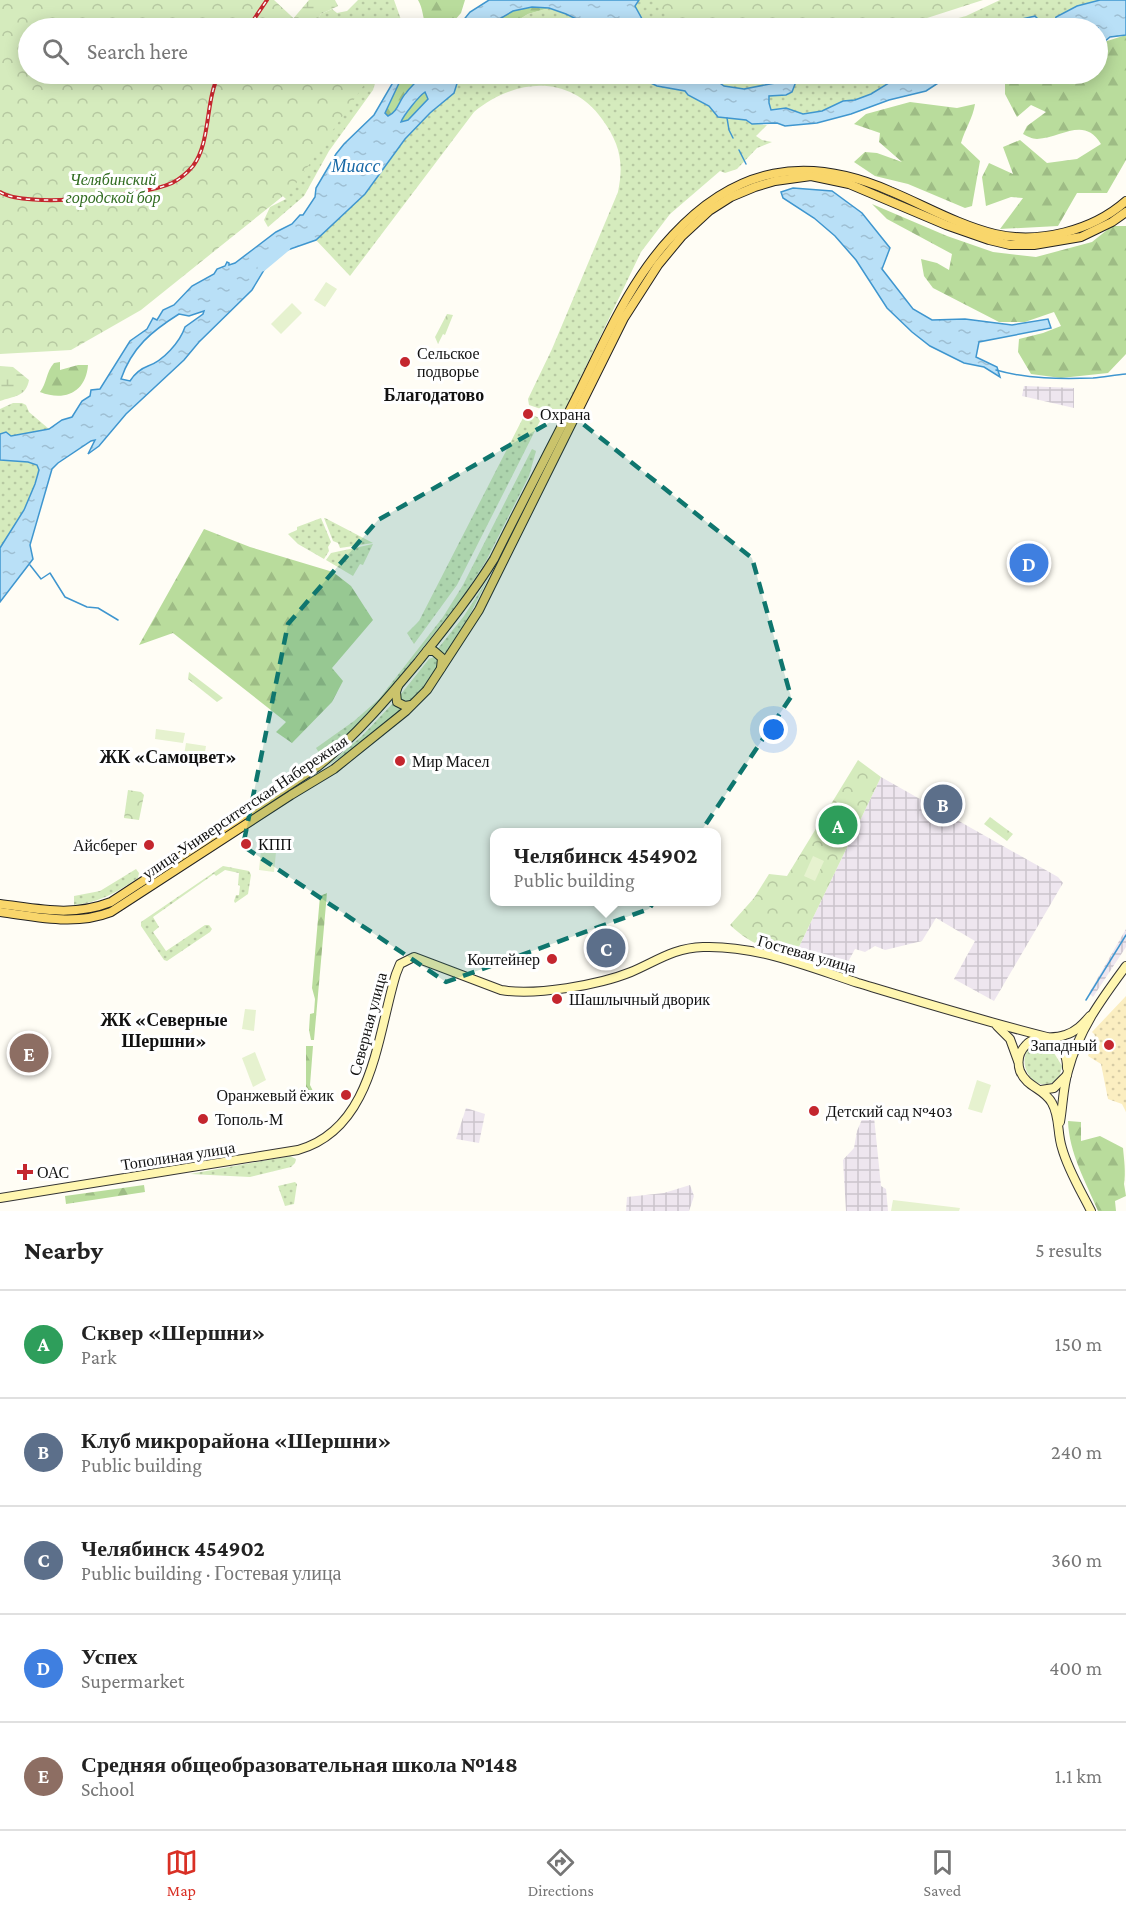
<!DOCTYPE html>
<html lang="en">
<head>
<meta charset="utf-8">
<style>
  :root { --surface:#fff; --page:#f2f2f2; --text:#222; --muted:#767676; --line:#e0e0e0; --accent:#d93025 }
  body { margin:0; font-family:"Crimson Pro",serif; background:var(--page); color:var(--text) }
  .you { position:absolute; left:774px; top:730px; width:21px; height:21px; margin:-15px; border:4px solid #fff; border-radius:50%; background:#1a73e8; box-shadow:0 0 0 9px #1a73e833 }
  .badge { display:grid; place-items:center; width:39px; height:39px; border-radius:50%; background:var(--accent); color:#fff; font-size:20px; font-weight:700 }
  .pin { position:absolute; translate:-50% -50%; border:3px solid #fff; box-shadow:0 2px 6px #0006 }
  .popup { position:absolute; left:490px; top:828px; width:231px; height:78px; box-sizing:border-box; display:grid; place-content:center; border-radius:12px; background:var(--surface); filter:drop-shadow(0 2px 4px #0005); font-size:20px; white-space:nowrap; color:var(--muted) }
  .popup b { font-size:22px; color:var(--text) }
  .popup::after { content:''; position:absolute; left:50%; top:100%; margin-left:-12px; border:12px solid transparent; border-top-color:var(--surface) }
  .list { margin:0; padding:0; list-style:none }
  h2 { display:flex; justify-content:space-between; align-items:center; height:78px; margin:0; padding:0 24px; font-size:26px }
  h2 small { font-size:20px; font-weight:400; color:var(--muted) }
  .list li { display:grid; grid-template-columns:39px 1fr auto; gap:18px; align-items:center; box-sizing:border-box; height:108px; padding:0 24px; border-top:2px solid var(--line) }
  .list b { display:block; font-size:22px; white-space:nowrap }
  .list p { margin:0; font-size:20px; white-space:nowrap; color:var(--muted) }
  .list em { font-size:20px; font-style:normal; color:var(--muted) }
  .icon { flex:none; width:33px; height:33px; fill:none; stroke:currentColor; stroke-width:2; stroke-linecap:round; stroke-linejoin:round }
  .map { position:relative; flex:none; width:1126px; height:1211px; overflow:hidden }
  .search { position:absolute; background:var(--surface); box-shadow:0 3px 15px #0003; left:18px; right:18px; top:18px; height:66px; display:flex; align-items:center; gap:15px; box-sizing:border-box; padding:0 21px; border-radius:33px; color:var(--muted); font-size:22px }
  .sheet { height:618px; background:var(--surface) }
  nav { display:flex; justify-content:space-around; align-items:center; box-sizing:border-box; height:84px; border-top:2px solid var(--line); background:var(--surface); font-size:16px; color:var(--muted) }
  nav a { display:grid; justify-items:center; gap:3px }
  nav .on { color:var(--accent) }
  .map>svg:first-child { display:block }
  .industrial { fill:url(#industrial-grid) }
  .grass { fill:url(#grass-dots) }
  .forest { fill:url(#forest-firs) }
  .wetland { fill:url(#wetland-marsh) }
  .sand { fill:url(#sand-dots) }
  .park { fill:url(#park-crowns) }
  .pitch { fill:#e6f2cf }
  .water { fill:url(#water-ripples); stroke:#3f96cf; stroke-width:1.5; fill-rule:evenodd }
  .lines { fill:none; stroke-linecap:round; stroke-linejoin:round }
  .stream { stroke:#3f96cf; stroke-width:1.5 }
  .river { stroke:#b9e0f7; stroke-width:9 }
  .secondary-casing { stroke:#333; stroke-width:10 }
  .primary-casing { stroke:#222; stroke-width:10 }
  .secondary { stroke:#fff6b0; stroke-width:8 }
  .primary { stroke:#f9d66b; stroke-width:8 }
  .rail-casing { stroke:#c4262e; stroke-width:4 }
  .rail { stroke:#fff; stroke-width:1.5; stroke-dasharray:4.5; stroke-linecap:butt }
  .marked { fill:#0f766e; fill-opacity:0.2; stroke:#0f766e; stroke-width:4.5; stroke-dasharray:12 8; stroke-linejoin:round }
  .poi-dot { fill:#c4262e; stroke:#fff; stroke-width:2 }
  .labels { text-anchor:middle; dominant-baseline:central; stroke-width:6; stroke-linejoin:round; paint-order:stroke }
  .park-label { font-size:16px; font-style:italic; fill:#2f6b1f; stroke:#fff }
  .poi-label { font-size:16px; fill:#111; stroke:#fff; text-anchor:start }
  .street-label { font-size:16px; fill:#111; stroke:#fff }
  .water-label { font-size:18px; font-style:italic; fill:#1768a6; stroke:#fff }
  .neighbourhood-label { font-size:18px; font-weight:bold; fill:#111; stroke:#fff }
</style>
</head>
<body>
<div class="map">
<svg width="1126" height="1211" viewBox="0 0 1126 1211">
  <defs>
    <pattern id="industrial-grid" width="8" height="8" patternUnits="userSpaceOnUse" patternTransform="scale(1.5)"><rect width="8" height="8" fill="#eee6ef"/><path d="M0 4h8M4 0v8" fill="none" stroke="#cbc4cc"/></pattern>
    <pattern id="grass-dots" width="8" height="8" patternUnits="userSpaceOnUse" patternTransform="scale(1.5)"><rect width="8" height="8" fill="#d5ebbd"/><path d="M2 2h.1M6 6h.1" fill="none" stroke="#b6c8a1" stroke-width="1.8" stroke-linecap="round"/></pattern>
    <pattern id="forest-firs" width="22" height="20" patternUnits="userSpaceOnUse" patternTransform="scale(1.5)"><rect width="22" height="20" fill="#b9dc9c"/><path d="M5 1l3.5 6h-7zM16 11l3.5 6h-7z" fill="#9ebc85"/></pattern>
    <pattern id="wetland-marsh" width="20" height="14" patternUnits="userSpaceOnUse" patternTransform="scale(1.5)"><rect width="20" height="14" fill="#d5ebbd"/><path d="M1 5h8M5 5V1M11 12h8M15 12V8" fill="none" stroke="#b6c8a1"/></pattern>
    <pattern id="sand-dots" width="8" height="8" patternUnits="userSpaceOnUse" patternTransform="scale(1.5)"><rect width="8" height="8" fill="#fbeec1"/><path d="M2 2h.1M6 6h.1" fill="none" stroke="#d6cba5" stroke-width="1.8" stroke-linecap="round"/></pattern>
    <pattern id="park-crowns" width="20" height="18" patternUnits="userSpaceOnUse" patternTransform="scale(1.5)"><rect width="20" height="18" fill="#d5ebbd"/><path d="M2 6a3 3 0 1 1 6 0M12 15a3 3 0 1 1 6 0" fill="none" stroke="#b6c8a1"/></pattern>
    <pattern id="water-ripples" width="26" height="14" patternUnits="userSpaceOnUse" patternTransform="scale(1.5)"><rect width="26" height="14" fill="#b9e0f7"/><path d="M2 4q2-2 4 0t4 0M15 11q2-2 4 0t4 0" fill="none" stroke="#9ebfd3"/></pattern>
  </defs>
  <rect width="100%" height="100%" fill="#fffdf5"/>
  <g class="industrial">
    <path d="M 1024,386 L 1074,388 L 1074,408 L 1022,396 Z"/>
    <path d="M 881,777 L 1058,877 L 1063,883 L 994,1001 L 954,979 L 975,941 L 936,918 L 922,941 L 885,950 L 875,946 L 865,952 L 855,949 L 848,962 L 832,969 L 795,955 Z"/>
    <path d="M 1126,929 L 1126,947 L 1093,997 L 1089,993 Z"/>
    <path d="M 466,1108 L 485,1114 L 479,1143 L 456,1139 Z"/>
    <path d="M 863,1117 L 874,1117 L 881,1186 L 886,1189 L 888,1211 L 846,1211 L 843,1160 L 854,1148 L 857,1131 Z"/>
    <path d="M 690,1185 L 694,1196 L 689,1211 L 626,1211 L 627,1197 L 664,1193 Z"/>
  </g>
  <g class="grass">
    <path d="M 358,0 L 394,0 L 404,28 L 312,28 L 321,14 L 332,9 L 337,13 L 347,11 Z"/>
    <path d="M 639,0 L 675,0 L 679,23 L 671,28 L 664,24 L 656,28 L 647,28 L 635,6 Z"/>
    <path d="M 1000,0 L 1100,0 L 1077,6 L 1056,17 L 1054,23 L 1036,28 L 1034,28 L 1035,16 L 1009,22 L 998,28 L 931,28 L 936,24 L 966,16 Z"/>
    <path d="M 549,8 L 566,14 L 595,28 L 505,28 L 528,14 Z"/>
    <path d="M 297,74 L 378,74 L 373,90 L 329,151 L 304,196 L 268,227 L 264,220 L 270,207 L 286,199 L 241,158 Z"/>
    <path d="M 460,74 L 632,74 L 662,87 L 685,91 L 688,95 L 709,106 L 718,117 L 746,120 L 752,124 L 767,125 L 756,136 L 762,140 L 772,142 L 757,148 L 737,169 L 725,173 L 720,171 L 670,214 L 641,252 L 566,408 L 556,414 L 529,405 L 528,399 L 552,349 L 618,192 C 624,162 620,144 602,119 C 569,73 514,79 474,112 L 350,276 L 316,240 L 365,194 L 405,139 L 430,113 L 454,93 Z"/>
    <path d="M 703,74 L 720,76 C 732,70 749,78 763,80 L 764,85 C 751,88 738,91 725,86 C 718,83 711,79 703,76 Z"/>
    <path d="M 809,74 L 900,74 L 889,83 L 871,94 L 855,100 L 843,101 L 822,111 L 802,114 L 786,108 L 771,110 L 769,104 L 769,96 L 786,95 L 797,79 Z"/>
    <path d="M 13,403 L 22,403 L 26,405 L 29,412 L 49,429 L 11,436 L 0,434 L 0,409 Z"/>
    <path d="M 531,414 L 541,419 L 457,585 L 414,644 L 407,633 L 419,621 L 524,416 L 528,418 Z"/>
    <path d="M 532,449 L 536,451 L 529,476 L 486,561 L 461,600 L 381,700 L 335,747 L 322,757 L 316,748 L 354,721 L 379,699 L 443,617 L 463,585 Z"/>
    <path d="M 0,460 L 28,462 L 37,465 L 39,470 C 32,499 16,524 0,548 Z"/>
    <path d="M 321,518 L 331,542 L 328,547 L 329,551 L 324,559 L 298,544 L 288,534 L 297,530 L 297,527 Z"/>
    <path d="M 324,518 L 325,518 L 373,543 L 340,548 L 338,543 L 333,541 Z"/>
    <path d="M 373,544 L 363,565 L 360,564 L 353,576 L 326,560 L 331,553 Z"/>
    <path d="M 489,577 L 459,636 L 444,659 L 436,651 L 464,616 Z"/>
    <path d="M 434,657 L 439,661 L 438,670 L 410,703 L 405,704 L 399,697 L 401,694 L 429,659 Z"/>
    <path d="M 394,702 L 403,710 L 364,742 L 327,766 L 362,736 Z"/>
    <path d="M 223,866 L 249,871 L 251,875 L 248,894 L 235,903 L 234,901 L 236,895 L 239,895 L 240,886 L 238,885 L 239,873 L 225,870 L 216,876 L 214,874 L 153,917 L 159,927 L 153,932 L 166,951 L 205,925 L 209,925 L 212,929 L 210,932 L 167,961 L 164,960 L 141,926 L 141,922 Z"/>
    <path d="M 136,869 L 139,873 L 138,878 C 118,892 98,903 74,905 L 74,896 L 100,891 Z"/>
    <path d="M 1041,1041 L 1051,1048 L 1062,1066 L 1059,1079 C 1030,1101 1008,1049 1041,1041 Z"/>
    <path d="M 290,1156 L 296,1159 L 295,1163 L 291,1167 L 250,1177 L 190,1174 Z"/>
    <path d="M 295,1182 L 297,1184 L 294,1204 L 285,1206 L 278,1186 Z"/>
  </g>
  <g class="forest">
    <path d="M 418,0 L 465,0 L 461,13 L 448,28 L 426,28 C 423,19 423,8 418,0 Z"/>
    <path d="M 532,7 L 549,8 L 528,14 L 505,28 L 484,28 L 513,11 Z"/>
    <path d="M 1126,35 L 1126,160 L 1107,193 L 1077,193 L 1058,226 L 1000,229 L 1023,198 L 1011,197 L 986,206 L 982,177 L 989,163 L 1013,174 L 1003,147 L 1020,140 L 1047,163 L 1077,159 L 1101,144 C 1084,116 1062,138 1037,139 C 1032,139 1027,136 1023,134 L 1027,126 L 1046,112 L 1031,105 L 1017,117 L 1005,94 L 1005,82 L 1014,74 L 1098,74 L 1098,41 L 1104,42 Z"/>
    <path d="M 410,74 L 417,74 L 419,78 L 405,93 L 393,114 L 388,116 L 385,113 L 401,79 Z"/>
    <path d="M 425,92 L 428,99 L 408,120 L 400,123 C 402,117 420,94 425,92 Z"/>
    <path d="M 910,102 L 957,108 L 975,104 C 973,118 965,129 961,143 L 980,161 L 972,206 L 965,208 L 908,184 L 875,176 L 854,162 L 865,152 L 877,153 L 902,162 L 879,142 L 880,133 L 854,124 L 866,114 Z"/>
    <path d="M 872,204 L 947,236 L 993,252 L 1036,257 L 1092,242 L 1112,226 L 1126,226 L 1126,354 L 1108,373 L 1061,378 L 1031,374 L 1018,352 L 1019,339 L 1043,333 L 1061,326 L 1054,312 L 1025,322 L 999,322 L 933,288 L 924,276 L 921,259 L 937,263 L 949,270 L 952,254 L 887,219 Z"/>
    <path d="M 60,362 L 60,370 L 78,365 L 88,365 C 86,392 65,402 40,392 C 47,383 46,372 54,363 Z"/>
    <path d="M 204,529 L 250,547 L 333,572 L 351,586 L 373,620 L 332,668 L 343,681 L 332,702 L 292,743 L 276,732 L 286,722 L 173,633 L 139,645 Z"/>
    <path d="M 327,893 L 314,1040 L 311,1040 L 309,1030 L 310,1014 L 314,1013 L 315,999 L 312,988 L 320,896 Z"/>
    <path d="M 306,1046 L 313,1046 L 310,1085 L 313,1091 L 311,1094 L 306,1087 Z"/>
    <path d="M 1068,1121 L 1081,1122 L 1081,1141 L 1100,1136 L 1123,1148 C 1124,1159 1126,1173 1124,1184 L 1126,1196 L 1115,1201 L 1116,1211 L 1098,1211 C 1086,1182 1069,1153 1068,1121 Z"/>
    <path d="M 144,1185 L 145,1192 L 66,1204 L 65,1196 Z"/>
  </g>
  <g class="wetland">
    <path d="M 309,0 L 335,0 L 338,6 L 321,14 L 312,28 L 288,28 L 292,20 Z"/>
    <path d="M 0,366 L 13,367 L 29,380 C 26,397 14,396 0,401 Z"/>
  </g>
  <path class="sand" d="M 1126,996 L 1126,1112 L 1122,1104 L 1108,1099 L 1101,1064 L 1088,1056 L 1095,1035 L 1092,1032 Z"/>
  <g class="park">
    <path d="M 0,0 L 274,0 L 304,28 L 28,28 L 28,74 L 351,74 L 364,85 L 293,188 L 141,310 L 71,350 L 0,354 Z"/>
    <path d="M 656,0 L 983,0 L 896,28 L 673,28 Z"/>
    <path d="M 447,314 L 453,315 L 445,335 L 443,334 L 438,344 L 435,337 Z"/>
    <path d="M 189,672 L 223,698 L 217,702 L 188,679 Z"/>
    <path d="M 858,760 L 881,777 L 795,955 C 767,949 751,945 730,925 L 754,898 L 769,874 L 787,876 Z"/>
    <path d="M 128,790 L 141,792 L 144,795 L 139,820 L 124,818 Z"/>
    <path d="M 990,817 L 1013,834 L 1007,841 L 984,824 Z"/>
  </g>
  <g class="pitch">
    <path d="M 326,282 L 337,289 L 325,307 L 314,300 Z"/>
    <path d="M 292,303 L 302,313 L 281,334 L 271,324 Z"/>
    <path d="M 156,729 L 185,733 L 183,743 L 155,739 Z"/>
    <path d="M 186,743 L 206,746 L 204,758 L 184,755 Z"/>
    <path d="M 262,840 L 277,842 L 274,872 L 259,870 Z"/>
    <path d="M 813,856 L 824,861 L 815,881 L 804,876 Z"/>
    <path d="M 245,1009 L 256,1010 L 254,1031 L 242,1029 Z"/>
    <path d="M 255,1052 L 266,1080 L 253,1087 L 242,1058 Z"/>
    <path d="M 977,1080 L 991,1085 L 982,1113 L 968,1109 Z"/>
    <path d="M 893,1200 L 960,1208 L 959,1211 L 891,1211 Z"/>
  </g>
  <g class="water">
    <path d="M 489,0 L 639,0 L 635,6 L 647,28 L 595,28 L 566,14 L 549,8 L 532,7 L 513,11 L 484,28 L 457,28 L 470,12 Z"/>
    <path d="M 1100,0 L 1126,0 L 1126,35 L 1110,37 L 1104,42 L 1098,41 L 1098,28 L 1036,28 L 1054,23 L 1056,17 L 1077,6 Z"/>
    <path d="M 1035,16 L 1038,19 L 1034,25 L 1034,28 L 998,28 L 1009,22 Z"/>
    <path d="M 405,74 L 410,74 L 401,79 L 385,113 L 388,116 C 398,112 399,100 406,93 C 410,87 415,84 419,78 L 417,74 L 460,74 L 454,93 L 430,113 L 405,139 L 365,194 L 316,240 L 273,255 L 252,290 L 199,342 L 184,360 L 126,414 L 99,446 L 88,454 L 95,440 L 91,441 L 58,463 L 52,469 L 30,545 L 33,559 L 0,602 L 0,548 L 24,510 L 35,484 L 39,470 L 37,465 L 28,462 L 0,460 L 0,434 L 6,432 L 11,436 L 49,429 L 62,420 L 72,417 L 82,401 L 90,396 L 91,390 L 100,389 L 130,341 L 147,329 L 153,318 L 157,320 L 163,310 L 174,305 L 192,286 L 214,274 L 217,269 L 225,266 L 227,262 L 229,263 L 229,265 L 235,263 L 276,232 L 292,224 L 300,215 L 303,215 L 315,197 L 316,188 L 336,154 L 344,144 L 374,115 L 392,84 ZM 425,92 L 428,99 L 408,120 L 401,122 C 403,116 419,96 425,92 ZM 204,311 L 203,314 L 185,327 C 180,342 163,361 148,366 C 140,369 135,373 130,381 L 121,379 C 132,347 152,331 179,314 L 189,316 Z"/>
    <path d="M 632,74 L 697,74 L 717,81 L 724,86 L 744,89 L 775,83 C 783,72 796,73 809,74 L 797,79 L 792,92 L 786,95 L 769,96 L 769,103 L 771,110 L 786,108 L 803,114 L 822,111 L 843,101 L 855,100 L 871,94 L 889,83 L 900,74 L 952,74 L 926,91 L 889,100 L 851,114 L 817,123 L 785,126 L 777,123 L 752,124 L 746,120 L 718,117 L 709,106 L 688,95 L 685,91 L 657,86 Z"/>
    <path d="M 793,188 L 832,191 L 862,213 L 890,248 L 882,269 L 913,309 L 932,320 L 965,319 L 1012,325 L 1048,319 L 1051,328 L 979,342 L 976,357 L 997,367 L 1000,377 L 984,367 L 964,363 L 930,346 L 912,332 L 887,308 L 856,260 L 835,236 L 814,218 L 783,198 L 781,192 Z"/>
  </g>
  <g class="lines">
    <g class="stream">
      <path d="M 727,118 L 729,130 L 733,138"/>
      <path d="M 739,150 L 746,164"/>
      <path d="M 996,370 C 1027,379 1061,379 1093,378 C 1104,377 1115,375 1126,374"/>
      <path d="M 30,565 L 41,579 L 50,573 L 65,597 L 87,607 L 98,608 L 118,620"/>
      <path d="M 1086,1000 L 1126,935"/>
    </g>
    <path class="river" d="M 262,267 L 286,247"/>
    <g class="secondary-casing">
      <g id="secondary">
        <path d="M 1090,1016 C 1083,1024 1076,1032 1065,1035 C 1052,1040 1036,1034 1026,1045 C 1019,1052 1017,1062 1020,1071 C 1027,1088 1044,1088 1052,1103 C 1060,1117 1057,1133 1062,1148 C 1068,1170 1081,1191 1091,1211"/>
        <path d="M 997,1026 L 1010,1039 L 1018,1061"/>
        <path d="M 1051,1038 C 1062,1045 1067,1054 1067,1068"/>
        <path d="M 1041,1090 L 1054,1088 L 1067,1075"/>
        <path d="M 1060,1122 C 1063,1105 1063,1087 1068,1071 C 1079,1029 1101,1000 1126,966"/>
        <path d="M 0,1198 L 298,1150 C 373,1129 377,1036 396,974 L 400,964 L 414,957 L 501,990 C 535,996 599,985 631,972 C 657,961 673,948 703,947 C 756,945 809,967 858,983 C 921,1002 983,1021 1047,1037"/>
      </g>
    </g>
    <g class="primary-casing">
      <g id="primary">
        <path d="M 427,651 L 434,651 L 442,658 L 441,668"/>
        <path d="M 398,686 L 396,692 L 397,702 L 405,706 L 411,705"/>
        <path d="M 0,904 C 40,909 72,917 111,902 L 317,767 C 355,737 387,699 418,662 C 445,628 471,596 494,559 C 522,502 552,446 580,390 C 607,336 631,279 673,235 C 736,167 806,154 890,191 C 924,205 958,225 995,234 C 1039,244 1092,231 1126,201"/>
        <path d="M 0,912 C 38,917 75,926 111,912 L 291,795 L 334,769 L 406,711 L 427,690 L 479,610 L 624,318 L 658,265 L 682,236 L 709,211 L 731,197 L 755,187 L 775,181 L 811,176 L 849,184 L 946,225 L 989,240 L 1010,245 L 1034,245 L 1081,237 L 1112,222 L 1126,212"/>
      </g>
    </g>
    <use href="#secondary" class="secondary"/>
    <use href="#primary" class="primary"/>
    <g class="rail-casing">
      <g id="rail">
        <path d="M 248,28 L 267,0"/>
        <path d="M 0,192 C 25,209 144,196 172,183 C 180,179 187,173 193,166 C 211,142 205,101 219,74"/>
      </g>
    </g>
    <use href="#rail" class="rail"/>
  </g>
  <path class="marked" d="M 568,412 L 752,558 L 791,697 L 649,909 L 446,982 L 243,846 L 288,624 L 378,520 Z"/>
  <g class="poi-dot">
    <circle cx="405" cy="362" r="6"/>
    <circle cx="528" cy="414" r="6"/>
    <circle cx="400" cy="761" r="6"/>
    <circle cx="246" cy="844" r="6"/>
    <circle cx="149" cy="845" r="6"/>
    <circle cx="552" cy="959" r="6"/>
    <circle cx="557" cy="999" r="6"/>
    <circle cx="1109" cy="1045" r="6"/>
    <circle cx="346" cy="1095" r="6"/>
    <circle cx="814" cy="1111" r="6"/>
    <circle cx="203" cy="1119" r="6"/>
    <path d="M22 1163h6v6h6v6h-6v6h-6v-6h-6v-6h6z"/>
  </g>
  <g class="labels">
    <g class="park-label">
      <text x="113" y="179">Челябинский<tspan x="113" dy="18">городской бор</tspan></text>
    </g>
    <g class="poi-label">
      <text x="417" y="353">Сельское<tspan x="417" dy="18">подворье</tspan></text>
      <text x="540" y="414">Охрана</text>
      <text x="412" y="761">Мир Масел</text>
      <text x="258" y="844">КПП</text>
      <text x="137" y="845" text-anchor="end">Айсберег</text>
      <text x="540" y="959" text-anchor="end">Контейнер</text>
      <text x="569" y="999">Шашлычный дворик</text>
      <text x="1097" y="1045" text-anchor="end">Западный</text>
      <text x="334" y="1095" text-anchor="end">Оранжевый ёжик</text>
      <text x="826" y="1111">Детский сад №403</text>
      <text x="215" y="1119">Тополь-М</text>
      <text x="37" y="1172">ОАС</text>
    </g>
    <g class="street-label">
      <text transform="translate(245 807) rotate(-34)">улица Университетская Набережная</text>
      <text transform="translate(807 954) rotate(16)">Гостевая улица</text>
      <text transform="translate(368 1024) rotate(-75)">Северная улица</text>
      <text transform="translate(178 1156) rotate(-9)">Тополиная улица</text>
    </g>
    <g class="water-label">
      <text x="356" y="166">Миасс</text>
    </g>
    <g class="neighbourhood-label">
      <text x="434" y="395">Благодатово</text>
      <text x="168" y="757">ЖК «Самоцвет»</text>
      <text x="164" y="1020">ЖК «Северные<tspan x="164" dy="21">Шершни»</tspan></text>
    </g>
  </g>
</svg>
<div class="you"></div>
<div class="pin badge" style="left:838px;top:825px;background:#2e9e5b">A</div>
<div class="pin badge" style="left:943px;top:804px;background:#5c6f8a">B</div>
<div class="pin badge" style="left:606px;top:948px;background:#5c6f8a">C</div>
<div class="popup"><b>Челябинск 454902</b>Public building</div>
<div class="pin badge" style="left:1029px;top:563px;background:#3f7fe0">D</div>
<div class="pin badge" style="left:29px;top:1053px;background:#8d6e63">E</div>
<div class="search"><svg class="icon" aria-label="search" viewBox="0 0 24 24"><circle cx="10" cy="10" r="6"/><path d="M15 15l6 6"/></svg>Search here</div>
</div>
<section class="sheet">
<h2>Nearby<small>5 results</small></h2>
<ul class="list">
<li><span class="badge" style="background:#2e9e5b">A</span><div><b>Сквер «Шершни»</b><p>Park</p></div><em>150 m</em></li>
<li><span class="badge" style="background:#5c6f8a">B</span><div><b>Клуб микрорайона «Шершни»</b><p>Public building</p></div><em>240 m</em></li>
<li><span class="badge" style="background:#5c6f8a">C</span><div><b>Челябинск 454902</b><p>Public building · Гостевая улица</p></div><em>360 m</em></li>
<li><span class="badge" style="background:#3f7fe0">D</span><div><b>Успех</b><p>Supermarket</p></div><em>400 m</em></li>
<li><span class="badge" style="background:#8d6e63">E</span><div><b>Средняя общеобразовательная школа №148</b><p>School</p></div><em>1.1 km</em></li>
</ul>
</section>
<nav>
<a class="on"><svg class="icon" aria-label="map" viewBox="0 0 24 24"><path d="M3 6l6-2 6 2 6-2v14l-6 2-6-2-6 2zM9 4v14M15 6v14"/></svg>Map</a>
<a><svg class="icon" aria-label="directions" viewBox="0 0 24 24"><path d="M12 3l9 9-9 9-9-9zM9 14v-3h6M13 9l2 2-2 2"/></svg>Directions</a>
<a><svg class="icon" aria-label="saved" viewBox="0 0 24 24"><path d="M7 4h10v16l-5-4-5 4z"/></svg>Saved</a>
</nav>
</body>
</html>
